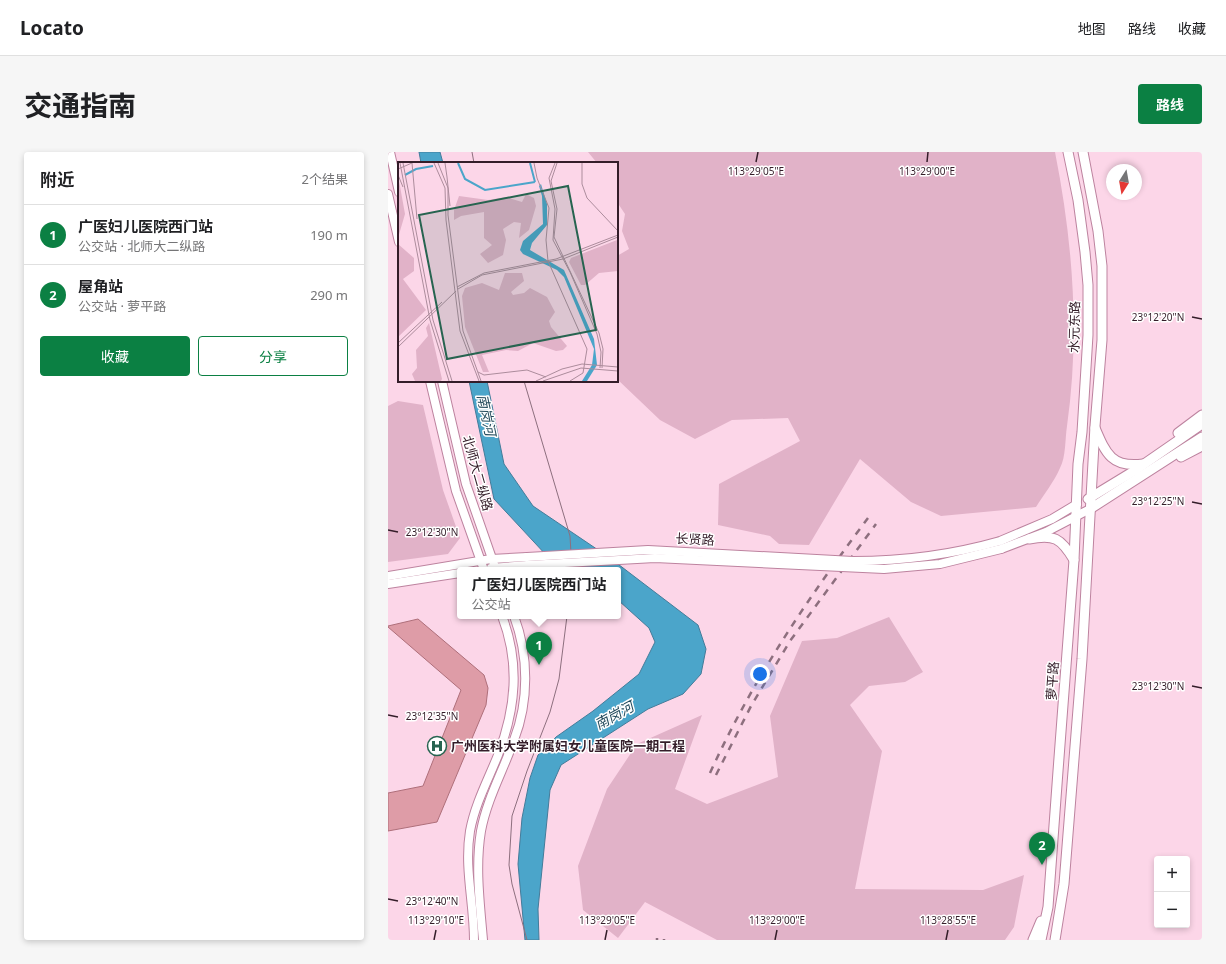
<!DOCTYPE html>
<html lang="zh">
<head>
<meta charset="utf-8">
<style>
  :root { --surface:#fff; --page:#f6f6f6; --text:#202124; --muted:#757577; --line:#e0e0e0; --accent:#0b8043 }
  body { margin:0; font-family:"Noto Sans","Noto Sans SC",sans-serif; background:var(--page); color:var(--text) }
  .controls { position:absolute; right:12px; bottom:12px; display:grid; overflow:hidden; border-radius:4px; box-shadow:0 2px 6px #0003 }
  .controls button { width:36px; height:36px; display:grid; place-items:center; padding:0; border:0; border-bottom:1px solid var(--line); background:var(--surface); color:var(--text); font:20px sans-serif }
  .compass { position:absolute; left:718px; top:12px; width:36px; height:36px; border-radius:50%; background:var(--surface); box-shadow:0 2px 6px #0003; rotate:191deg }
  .you { position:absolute; left:372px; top:522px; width:14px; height:14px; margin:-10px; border:3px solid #fff; border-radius:50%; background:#1a73e8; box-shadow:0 0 0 6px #1a73e833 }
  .badge { display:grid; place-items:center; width:26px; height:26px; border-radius:50%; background:var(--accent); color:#fff; font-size:13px; font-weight:700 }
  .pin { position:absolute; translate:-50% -33px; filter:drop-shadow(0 1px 2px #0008) }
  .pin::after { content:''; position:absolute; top:21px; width:14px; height:12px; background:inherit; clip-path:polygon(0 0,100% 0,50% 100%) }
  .popup { position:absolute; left:69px; top:415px; width:164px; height:52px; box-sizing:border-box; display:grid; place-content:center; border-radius:4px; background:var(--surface); filter:drop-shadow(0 1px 3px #0005); font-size:13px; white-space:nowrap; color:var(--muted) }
  .popup b { font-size:15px; color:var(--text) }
  .popup::after { content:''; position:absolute; left:50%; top:100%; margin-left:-8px; border:8px solid transparent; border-top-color:var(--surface) }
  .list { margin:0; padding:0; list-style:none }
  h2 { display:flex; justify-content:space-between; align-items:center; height:52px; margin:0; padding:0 16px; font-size:17px }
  h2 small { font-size:13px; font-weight:400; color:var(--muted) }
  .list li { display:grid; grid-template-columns:26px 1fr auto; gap:12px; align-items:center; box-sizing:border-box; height:60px; padding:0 16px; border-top:1px solid var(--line) }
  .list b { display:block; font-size:15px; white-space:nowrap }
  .list p { margin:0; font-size:13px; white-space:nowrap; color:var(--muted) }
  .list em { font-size:13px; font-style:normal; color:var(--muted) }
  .actions { display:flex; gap:8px; padding:12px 16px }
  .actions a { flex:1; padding:9px 0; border:1px solid var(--accent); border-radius:4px; text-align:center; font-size:14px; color:var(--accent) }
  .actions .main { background:var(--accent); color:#fff }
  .map { position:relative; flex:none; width:814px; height:788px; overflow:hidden; border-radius:4px }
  header { display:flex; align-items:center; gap:24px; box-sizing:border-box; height:56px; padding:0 20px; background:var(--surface); border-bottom:1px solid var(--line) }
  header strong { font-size:19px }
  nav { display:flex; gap:22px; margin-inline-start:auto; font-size:14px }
  .intro { display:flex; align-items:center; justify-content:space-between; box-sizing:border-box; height:96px; padding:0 24px }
  h1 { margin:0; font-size:28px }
  .button { padding:10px 18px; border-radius:4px; background:var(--accent); color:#fff; font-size:14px; font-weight:700 }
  main { display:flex; gap:24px; padding:0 24px }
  aside { flex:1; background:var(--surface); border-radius:4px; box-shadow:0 2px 6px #0003 }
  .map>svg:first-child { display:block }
  .green { fill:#e1b2c8 }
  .water { fill:#4ba5ca; stroke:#447c9a }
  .building { fill:#de9ca7; stroke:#ae6f7a }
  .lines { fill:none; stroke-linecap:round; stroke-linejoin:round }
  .tertiary-casing { stroke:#bd839f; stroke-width:10 }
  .secondary-casing { stroke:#bd839f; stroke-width:11 }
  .tertiary { stroke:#fff; stroke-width:8 }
  .secondary { stroke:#fff; stroke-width:9 }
  .tram { stroke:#8d6f7e; stroke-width:1 }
  .rail { stroke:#8d6f7e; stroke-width:2.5; stroke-dasharray:7 7; stroke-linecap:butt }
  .tertiary-bridge-casing { stroke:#bd839f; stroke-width:10; stroke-linecap:butt }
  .tertiary-bridge { stroke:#fff; stroke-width:8 }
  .ticks { fill:none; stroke:#341d29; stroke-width:1.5 }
  .labels { text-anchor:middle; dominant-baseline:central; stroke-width:3; stroke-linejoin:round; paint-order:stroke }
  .street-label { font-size:13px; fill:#341d29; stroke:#fff }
  .poi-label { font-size:13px; font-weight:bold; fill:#341d29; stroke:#fff; text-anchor:start }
  .water-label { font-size:14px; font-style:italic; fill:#244b5c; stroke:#fff }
  .inset-river { fill:none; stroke:#4ba5ca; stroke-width:2 }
  .inset-road { fill:none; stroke:#ac8c9c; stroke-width:1 }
  .view { fill:#276450; fill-opacity:0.15; stroke:#276450; stroke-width:2 }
  .inset-edge { fill:none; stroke:#341d29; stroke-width:2 }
  .ticks-label { font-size:10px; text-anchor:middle; fill:#341d29; stroke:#fff; stroke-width:3; stroke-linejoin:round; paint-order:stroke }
</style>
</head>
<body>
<header>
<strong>Locato</strong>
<nav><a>地图</a><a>路线</a><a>收藏</a></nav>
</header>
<div class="intro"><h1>交通指南</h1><a class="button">路线</a></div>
<main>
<aside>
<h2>附近<small>2个结果</small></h2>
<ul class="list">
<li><span class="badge">1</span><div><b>广医妇儿医院西门站</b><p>公交站 · 北师大二纵路</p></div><em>190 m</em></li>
<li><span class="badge">2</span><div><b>屋角站</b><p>公交站 · 萝平路</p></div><em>290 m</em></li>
</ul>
<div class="actions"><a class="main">收藏</a><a>分享</a></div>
</aside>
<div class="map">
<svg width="814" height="788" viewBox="0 0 814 788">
  <rect width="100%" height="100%" fill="#fcd6e8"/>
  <g class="green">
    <path d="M 200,0 L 667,0 C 685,91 692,182 679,274 C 677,287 678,305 672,316 C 666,330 656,342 648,355 L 553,364 L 523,350 L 472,307 L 421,393 L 391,392 L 382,384 L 330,373 L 331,332 L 412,289 L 400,266 L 344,268 L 307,287 L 272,268 L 229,227 L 229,104 L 241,97 L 234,79 L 237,62 L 229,50 L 229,11 L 209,11 Z"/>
    <path d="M 10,249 L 35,253 L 55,338 L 72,386 L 60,402 L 0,410 L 0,254 Z"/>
    <path d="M 501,465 L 535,520 L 517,530 L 481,534 L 462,553 L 494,599 L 467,737 L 595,738 L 636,723 L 626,775 L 617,788 L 329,788 L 257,750 L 230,786 L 195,758 L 190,714 L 219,637 L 249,592 L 314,563 L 287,637 L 319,652 L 390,625 L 382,564 L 414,489 L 449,486 Z"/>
  </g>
  <g class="water">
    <path d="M 31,0 L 52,0 L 55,11 L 33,11 Z"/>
    <path d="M 81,229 L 99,229 L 116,312 L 145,354 L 222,406 L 310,473 L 318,497 L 313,522 L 295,542 L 260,557 L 173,613 L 162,638 L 150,757 L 151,788 L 137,788 L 130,712 L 134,666 L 142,626 L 150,603 L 168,585 L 205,559 L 251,522 L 267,490 L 261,476 L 230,448 L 230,418 L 183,418 L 159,404 L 106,347 Z"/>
  </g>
  <path class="building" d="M 30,467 L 96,523 L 100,536 L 98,553 L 49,670 L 0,679 L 0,641 L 35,634 L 73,538 L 0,475 L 0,474 Z"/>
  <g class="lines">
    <g class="tertiary-casing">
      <g id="tertiary">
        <path d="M 2,0 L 11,40"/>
        <path d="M 0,42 L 11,90"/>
        <path d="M 42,229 L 68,339 L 96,418"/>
        <path d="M 54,229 L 78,332 L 108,418"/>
        <path d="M 612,389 L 664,367 L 689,352"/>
        <path d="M 613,397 L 658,380 L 702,357"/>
        <path d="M 103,416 L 140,413"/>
        <path d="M 0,424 L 103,407 L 139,405"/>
        <path d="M 0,432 L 72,421"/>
        <path d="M 86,788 C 86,751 76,716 82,679 C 87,652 100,628 110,603 C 128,556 132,511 114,464"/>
        <path d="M 95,788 C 92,752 87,715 93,679 C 99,647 115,619 126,588 C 141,549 141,504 126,464"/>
      </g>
    </g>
    <g class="secondary-casing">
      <g id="secondary">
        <path d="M 707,276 C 718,302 724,316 755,312"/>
        <path d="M 790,281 L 814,263"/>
        <path d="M 793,305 L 814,294"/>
        <path d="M 700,347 L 746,319 L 814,272"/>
        <path d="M 702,357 L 814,285"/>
        <path d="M 641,387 C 666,382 673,386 686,408"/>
        <path d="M 645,788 L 653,769"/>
        <path d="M 653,788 L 660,755 L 670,619 L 686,408 L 690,312 L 694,280 L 700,183 L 700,133 L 697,100 L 690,48 L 680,0"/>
        <path d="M 667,788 L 676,732 L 694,507 L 707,274 L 714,188 L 714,114 L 710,79 L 695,0"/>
      </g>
    </g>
    <use href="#tertiary" class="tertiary"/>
    <use href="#secondary" class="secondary"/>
    <g class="tram">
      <path d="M 84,0 L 86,11"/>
      <path d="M 136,229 L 182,384 L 184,418"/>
      <path d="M 139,788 L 124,732 L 121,713 L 124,664 L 139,619 L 162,560 L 171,527 L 179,464"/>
    </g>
    <g class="rail">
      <path d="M 322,621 C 365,527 418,449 480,366"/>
      <path d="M 328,623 L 363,554 L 402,489 L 488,372"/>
      <path d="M 269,788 L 269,786"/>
      <path d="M 276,788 L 276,787"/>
    </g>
    <g class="tertiary-bridge-casing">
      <g id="tertiary-bridge">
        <path d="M 139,405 L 260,398 L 465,409 C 516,409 563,403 612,389"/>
        <path d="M 140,413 L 267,406 L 496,417 L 552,412 L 613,397"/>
      </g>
    </g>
    <use href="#tertiary-bridge" class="tertiary-bridge"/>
  </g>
  <path class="ticks" d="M 368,10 L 370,0M 539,10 L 540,0M 804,165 L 814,167M 804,350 L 814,352M 0,378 L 10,380M 804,534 L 814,536M 0,563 L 10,565M 0,747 L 10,749M 46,788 L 48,778M 217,788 L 219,778M 387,788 L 389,778M 558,788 L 560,778"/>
  <defs>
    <g id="hospital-ring" transform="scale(1)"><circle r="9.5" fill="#fff" stroke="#276450" stroke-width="1.5"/><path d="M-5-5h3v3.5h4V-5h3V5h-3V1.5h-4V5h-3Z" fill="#276450"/></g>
  </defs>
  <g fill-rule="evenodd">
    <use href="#hospital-ring" x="49" y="594"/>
  </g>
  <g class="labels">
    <g class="street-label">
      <text transform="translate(686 175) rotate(-89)">水元东路</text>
      <text transform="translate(90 321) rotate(74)">北师大二纵路</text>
      <text transform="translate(307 387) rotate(3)">长贤路</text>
      <text transform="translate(664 529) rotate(-86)">萝平路</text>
    </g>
    <g class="poi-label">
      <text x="63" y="594">广州医科大学附属妇女儿童医院一期工程</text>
    </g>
    <g class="water-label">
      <text transform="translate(99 263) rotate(78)">南岗河</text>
      <text transform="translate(226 563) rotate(-29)">南岗河</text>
    </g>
  </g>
  <g transform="translate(10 10)">
    <rect width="220" height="220" fill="#fcd6e8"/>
    <path d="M 0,13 L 7,52 L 0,76 ZM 128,32 L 136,36 L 138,44 L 131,68 L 121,76 L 123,61 L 116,60 L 105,67 L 108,78 L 105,93 L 90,101 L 82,92 L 94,83 L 86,76 L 86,50 L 63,54 L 56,58 L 56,48 L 61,34 L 90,38 L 108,35 L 124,40 ZM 219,78 L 220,109 L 201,111 L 187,123 L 183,123 L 171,100 L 173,96 ZM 0,82 L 16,96 L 16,109 L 5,117 L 28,148 L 0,175 ZM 107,111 L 124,111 L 126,119 L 113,130 L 115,133 L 126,131 L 132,126 L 149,135 L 157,150 L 151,159 L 153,165 L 169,184 L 165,188 L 158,189 L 135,181 L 120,189 L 108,188 L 84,193 L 91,210 L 85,210 L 67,165 L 64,134 L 67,126 L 84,121 L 101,128 ZM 31,161 L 44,217 L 43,219 L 17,219 L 14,212 L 19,206 L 18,188 L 30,174 L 28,166 Z" fill="#e1b2c8"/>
    <path d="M 143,22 L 149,42 L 149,63 L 134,81 L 132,88 L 166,108 L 196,177 L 199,203 L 189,219 L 184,219 L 194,203 L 196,187 L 166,115 L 159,108 L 125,92 L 122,88 L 125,79 L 145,62 L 144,34 L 141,24 Z" fill="#4ba5ca"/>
    <path class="inset-river" d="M 60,1 L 67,17 L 87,28 L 137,20M 132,1 L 137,20M 7,13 L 18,7 L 35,4"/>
    <path class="inset-road" d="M 2,1 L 32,158 L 51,219M 5,1 L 35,158 L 54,219M 14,1 L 19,57M 36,1 L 47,26 L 48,58 L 62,169 L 81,219M 40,1 L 50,26 L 50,53 L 65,169 L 83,219M 47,1 L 49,15M 136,1 L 139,16 L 151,46 L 148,78 L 150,99 L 189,187 L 185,211 L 172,219M 157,1 L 151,16 L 157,47 L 155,78 L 172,110 L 199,172 L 203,190 L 202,206M 159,1 L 153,19 L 159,47 L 156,75 L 201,171 L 205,187 L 204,206M 184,1 L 184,22 L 189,36 L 220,69M 0,7 L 14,1M 0,13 L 5,25M 49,15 L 52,44M 59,125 L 86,111 L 158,97 L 220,73M 60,127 L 84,113 L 165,97 L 220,75M 0,181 L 44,140M 0,185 L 58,129M 184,202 L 220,205M 183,206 L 220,209M 80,210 L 86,213 L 129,208 L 148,215M 138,219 L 164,207 L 184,202M 145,219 L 183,206"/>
    <path class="view" d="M 170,24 L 198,168 L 49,197 L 21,53 Z"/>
    <rect width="220" height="220" class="inset-edge"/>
  </g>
  <g class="ticks-label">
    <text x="368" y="23">113°29'05"E</text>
    <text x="539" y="23">113°29'00"E</text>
    <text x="770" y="169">23°12'20"N</text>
    <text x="770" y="353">23°12'25"N</text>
    <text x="44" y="384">23°12'30"N</text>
    <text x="770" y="538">23°12'30"N</text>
    <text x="44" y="568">23°12'35"N</text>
    <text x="44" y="753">23°12'40"N</text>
    <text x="48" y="772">113°29'10"E</text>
    <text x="219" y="772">113°29'05"E</text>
    <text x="389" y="772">113°29'00"E</text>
    <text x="560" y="772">113°28'55"E</text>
  </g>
</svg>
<div class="controls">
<button>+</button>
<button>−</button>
</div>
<svg class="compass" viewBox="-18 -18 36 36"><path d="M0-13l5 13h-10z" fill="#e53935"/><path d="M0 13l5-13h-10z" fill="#757577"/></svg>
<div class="you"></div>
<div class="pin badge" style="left:151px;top:513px">1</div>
<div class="popup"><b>广医妇儿医院西门站</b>公交站</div>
<div class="pin badge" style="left:654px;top:713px">2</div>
</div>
</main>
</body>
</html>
